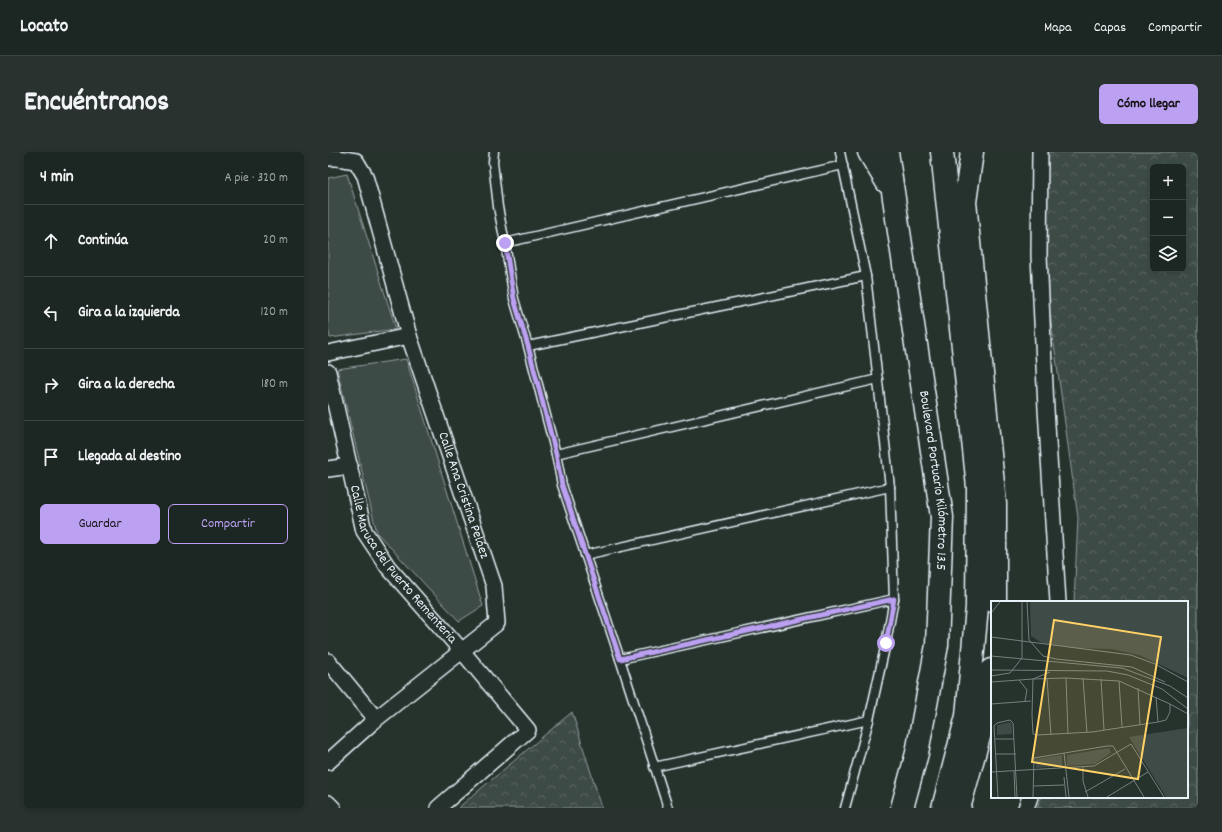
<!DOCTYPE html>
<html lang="es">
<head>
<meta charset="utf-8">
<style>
  :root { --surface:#1c2622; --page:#29322f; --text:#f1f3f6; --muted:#a0a5a5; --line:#3a4340; --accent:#bca0f2 }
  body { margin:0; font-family:Dekko,sans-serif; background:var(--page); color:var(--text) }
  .controls { position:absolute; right:12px; top:12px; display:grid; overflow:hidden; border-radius:6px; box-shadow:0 2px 6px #0003 }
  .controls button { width:36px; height:36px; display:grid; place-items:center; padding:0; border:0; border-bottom:1px solid var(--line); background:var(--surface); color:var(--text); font:20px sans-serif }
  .stop { position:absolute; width:12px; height:12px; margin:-9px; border:3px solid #bca0f2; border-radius:50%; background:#fff }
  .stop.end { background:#bca0f2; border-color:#fff; box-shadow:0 1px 4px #0008 }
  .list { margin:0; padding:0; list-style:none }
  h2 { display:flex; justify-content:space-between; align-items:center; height:52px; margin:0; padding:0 16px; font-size:17px }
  h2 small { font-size:13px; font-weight:400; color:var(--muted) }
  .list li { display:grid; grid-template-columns:26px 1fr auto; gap:12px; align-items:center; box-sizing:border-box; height:72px; padding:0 16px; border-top:1px solid var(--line) }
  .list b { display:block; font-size:15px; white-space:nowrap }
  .list em { font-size:13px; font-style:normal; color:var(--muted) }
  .actions { display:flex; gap:8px; padding:12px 16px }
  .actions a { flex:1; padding:9px 0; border:1px solid var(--accent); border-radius:6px; text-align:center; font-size:14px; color:var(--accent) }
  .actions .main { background:var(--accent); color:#111 }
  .icon { flex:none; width:22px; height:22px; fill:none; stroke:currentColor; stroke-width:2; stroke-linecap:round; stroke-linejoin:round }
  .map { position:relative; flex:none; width:870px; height:656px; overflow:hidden; border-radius:6px }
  header { display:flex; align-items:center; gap:24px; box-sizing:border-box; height:56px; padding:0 20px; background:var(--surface); border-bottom:1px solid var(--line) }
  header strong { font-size:19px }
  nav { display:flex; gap:22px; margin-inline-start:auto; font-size:14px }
  .intro { display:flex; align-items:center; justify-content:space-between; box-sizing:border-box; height:96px; padding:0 24px }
  h1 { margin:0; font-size:28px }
  .button { padding:10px 18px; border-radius:6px; background:var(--accent); color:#111; font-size:14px; font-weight:700 }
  main { display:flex; gap:24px; padding:0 24px }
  aside { flex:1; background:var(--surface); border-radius:6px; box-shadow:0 2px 6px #0003 }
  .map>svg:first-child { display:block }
  .forest { fill:url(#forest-crowns); stroke:#939ea0; fill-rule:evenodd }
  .green { fill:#3e4b47; stroke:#939ea0 }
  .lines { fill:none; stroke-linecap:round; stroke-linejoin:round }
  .lane-casing { stroke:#e8f1f8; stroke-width:11 }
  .street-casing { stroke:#e8f1f8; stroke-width:18 }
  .secondary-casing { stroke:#e8f1f8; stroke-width:25 }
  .highway-casing { stroke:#e8f1f8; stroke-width:25 }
  .lane { stroke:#26332d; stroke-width:8 }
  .street { stroke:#26332d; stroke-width:15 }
  .secondary { stroke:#26332d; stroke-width:22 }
  .highway { stroke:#26332d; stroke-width:22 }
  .route { stroke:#bca0f2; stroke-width:5 }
  .labels { text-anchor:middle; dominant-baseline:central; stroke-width:3; stroke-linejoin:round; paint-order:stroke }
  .street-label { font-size:14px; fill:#e8f1f8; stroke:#26332d }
  .inset-road { fill:none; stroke:#747f7e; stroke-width:1 }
  .view { fill:#ffd166; fill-opacity:0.15; stroke:#ffd166; stroke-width:2 }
  .inset-edge { fill:none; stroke:#e8f1f8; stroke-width:2 }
</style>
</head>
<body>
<header>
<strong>Locato</strong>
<nav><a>Mapa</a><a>Capas</a><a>Compartir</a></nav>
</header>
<div class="intro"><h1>Encuéntranos</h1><a class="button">Cómo llegar</a></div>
<main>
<aside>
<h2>4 min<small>A pie · 320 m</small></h2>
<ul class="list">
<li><svg class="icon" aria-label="ahead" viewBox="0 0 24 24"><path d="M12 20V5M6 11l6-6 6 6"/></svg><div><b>Continúa</b></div><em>20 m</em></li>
<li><svg class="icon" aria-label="left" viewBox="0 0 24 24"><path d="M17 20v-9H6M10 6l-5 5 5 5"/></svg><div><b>Gira a la izquierda</b></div><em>120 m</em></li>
<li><svg class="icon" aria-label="right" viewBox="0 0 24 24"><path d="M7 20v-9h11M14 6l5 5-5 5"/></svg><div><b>Gira a la derecha</b></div><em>180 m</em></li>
<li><svg class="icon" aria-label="arrive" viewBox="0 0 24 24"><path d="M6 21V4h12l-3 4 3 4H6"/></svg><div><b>Llegada al destino</b></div></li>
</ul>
<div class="actions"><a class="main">Guardar</a><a>Compartir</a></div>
</aside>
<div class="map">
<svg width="870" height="656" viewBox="0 0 870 656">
  <defs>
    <pattern id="forest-crowns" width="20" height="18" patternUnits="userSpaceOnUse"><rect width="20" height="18" fill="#3e4b47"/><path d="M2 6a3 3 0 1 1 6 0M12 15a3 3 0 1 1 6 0" fill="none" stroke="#5a6562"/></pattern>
  </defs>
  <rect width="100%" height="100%" fill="#26332d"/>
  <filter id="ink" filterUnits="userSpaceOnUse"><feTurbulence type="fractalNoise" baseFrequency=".025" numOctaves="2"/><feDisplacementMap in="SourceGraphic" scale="8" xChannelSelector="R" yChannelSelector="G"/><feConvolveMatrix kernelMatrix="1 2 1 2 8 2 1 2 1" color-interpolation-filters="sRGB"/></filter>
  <g filter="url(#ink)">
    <g class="forest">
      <path d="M 719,0 L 870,0 L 870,656 L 709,656 L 713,645 L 859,645 L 859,450 L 746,450 L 750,366 L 720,148 L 716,30 ZM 825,15 L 855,15 L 855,117 L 825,117 Z"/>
      <path d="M 244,560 L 274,656 L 130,656 Z"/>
    </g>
    <g class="green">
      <path d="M 19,22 L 68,177 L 2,186 L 0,175 L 0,26 Z"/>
      <path d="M 78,207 L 155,454 L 131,469 L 49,381 L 9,217 Z"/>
    </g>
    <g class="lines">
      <g class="lane-casing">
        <g id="lane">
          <path d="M 166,0 L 165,10 L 170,55 L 177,91 L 186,147 L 200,194 L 228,302 L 234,333 L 292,507 L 340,656"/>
          <path d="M 512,0 L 538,124 L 562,335 L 566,447 L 558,491 L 541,568 L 517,656"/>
          <path d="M 177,91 L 515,13"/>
          <path d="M 200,194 L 538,124"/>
          <path d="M 228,302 L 550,227"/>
          <path d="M 257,403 L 562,335"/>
          <path d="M 292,507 L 566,447"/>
          <path d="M 326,615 L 541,568"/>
        </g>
      </g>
      <g class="street-casing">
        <g id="street">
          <path d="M 712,0 L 711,103 L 718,257 L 730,450"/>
          <path id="s1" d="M 0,6 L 9,6 L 28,9 L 37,24 L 81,184 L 166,434 L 169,471 L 48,567 L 0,610"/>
          <path d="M 0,201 L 81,184"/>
          <path id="s2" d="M 0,220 L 36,379 L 60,415 L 134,499 L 200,578 L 110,656"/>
          <path d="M 0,317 L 22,314"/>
          <path d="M 0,509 L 48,567"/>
          <path d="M 0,651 L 5,656"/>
          <path d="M 698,656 L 702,645"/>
        </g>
      </g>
      <g class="secondary-casing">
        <g id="secondary">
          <path d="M 644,0 L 637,50 L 667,352 L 667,450"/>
          <path d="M 631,656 L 652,581 L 664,518"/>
        </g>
      </g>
      <g class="highway-casing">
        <g id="highway">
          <path d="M 541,0 L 559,30"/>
          <path id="s3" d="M 559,0 L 614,365 L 609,493 L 589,601 L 574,656"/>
          <path d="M 614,0 L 650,335 L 649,455 L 639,564 L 615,656"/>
        </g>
      </g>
      <use href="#lane" class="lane"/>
      <use href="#street" class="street"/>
      <use href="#secondary" class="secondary"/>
      <use href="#highway" class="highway"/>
    </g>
  </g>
  <g class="lines" filter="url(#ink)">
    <path class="route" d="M 177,91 L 186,147 L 200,194 L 228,302 L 234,333 L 292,507 L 566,447 L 558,491"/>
  </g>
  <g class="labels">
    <g class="street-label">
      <text stroke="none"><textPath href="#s3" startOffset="332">Boulevard Portuario Kilómetro 13.5</textPath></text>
      <text stroke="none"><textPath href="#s1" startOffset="380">Calle Ana Cristina Peláez</textPath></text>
      <text stroke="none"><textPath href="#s2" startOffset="211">Calle Maruca del Puerto Rementeria</textPath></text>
    </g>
  </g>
  <g transform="translate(663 449)">
    <rect width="197" height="197" fill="#26332d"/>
    <path d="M 39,1 L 197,1 L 197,77 L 148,54 L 120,48 L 83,47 L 51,42 L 40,35 ZM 197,127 L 197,196 L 175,196 L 138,136 Z" fill="#3e4b47"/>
    <path d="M 20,121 L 21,133 L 6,134 L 6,124 ZM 118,147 L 120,152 L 104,163 L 76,165 L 76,154 ZM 71,154 L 71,165 L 45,167 L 45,158 Z" fill="#3e4b47"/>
    <path class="inset-road" d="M 36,1 L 38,39 L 52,55 L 65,58 L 141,66 L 174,81M 0,12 L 9,1M 0,36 L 140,54 L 164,63 L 197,81M 0,55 L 131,67 L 179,85 L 197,97M 0,69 L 116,70 L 137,74 L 171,88 L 197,108M 0,75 L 19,72 L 31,57 L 31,1M 56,77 L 60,134M 75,77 L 77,133M 92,77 L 96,132M 42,78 L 59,71M 110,78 L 113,129M 28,79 L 36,89 L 34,100M 128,80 L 131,126M 0,81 L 42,78 L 75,77 L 128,80 L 179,103 L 179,111 L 175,119 L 167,121 L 101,131 L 46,134 L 42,133 L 41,114 L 42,78M 147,87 L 149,124M 165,96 L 167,121M 0,103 L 40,100M 179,103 L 197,113M 4,138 L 23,138M 73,152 L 78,196M 4,153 L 25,153M 92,165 L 92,180 L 97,196M 23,170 L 24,196M 0,171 L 103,165 L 140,143 L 173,196M 73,176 L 75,196M 42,185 L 73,184M 94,191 L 134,168M 7,196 L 3,125 L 6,122 L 19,119 L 22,122 L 26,196M 42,196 L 43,157 L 116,145 L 122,145 L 153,196M 116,196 L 157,171"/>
    <path class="view" d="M 63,19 L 170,36 L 147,178 L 41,161 Z"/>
    <rect width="197" height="197" class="inset-edge"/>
  </g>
</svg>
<div class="controls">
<button>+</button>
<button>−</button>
<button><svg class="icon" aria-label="layers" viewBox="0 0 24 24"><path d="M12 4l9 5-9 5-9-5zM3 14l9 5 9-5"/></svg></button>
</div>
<div class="stop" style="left:558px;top:491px"></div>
<div class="stop end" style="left:177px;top:91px"></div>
</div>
</main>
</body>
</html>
